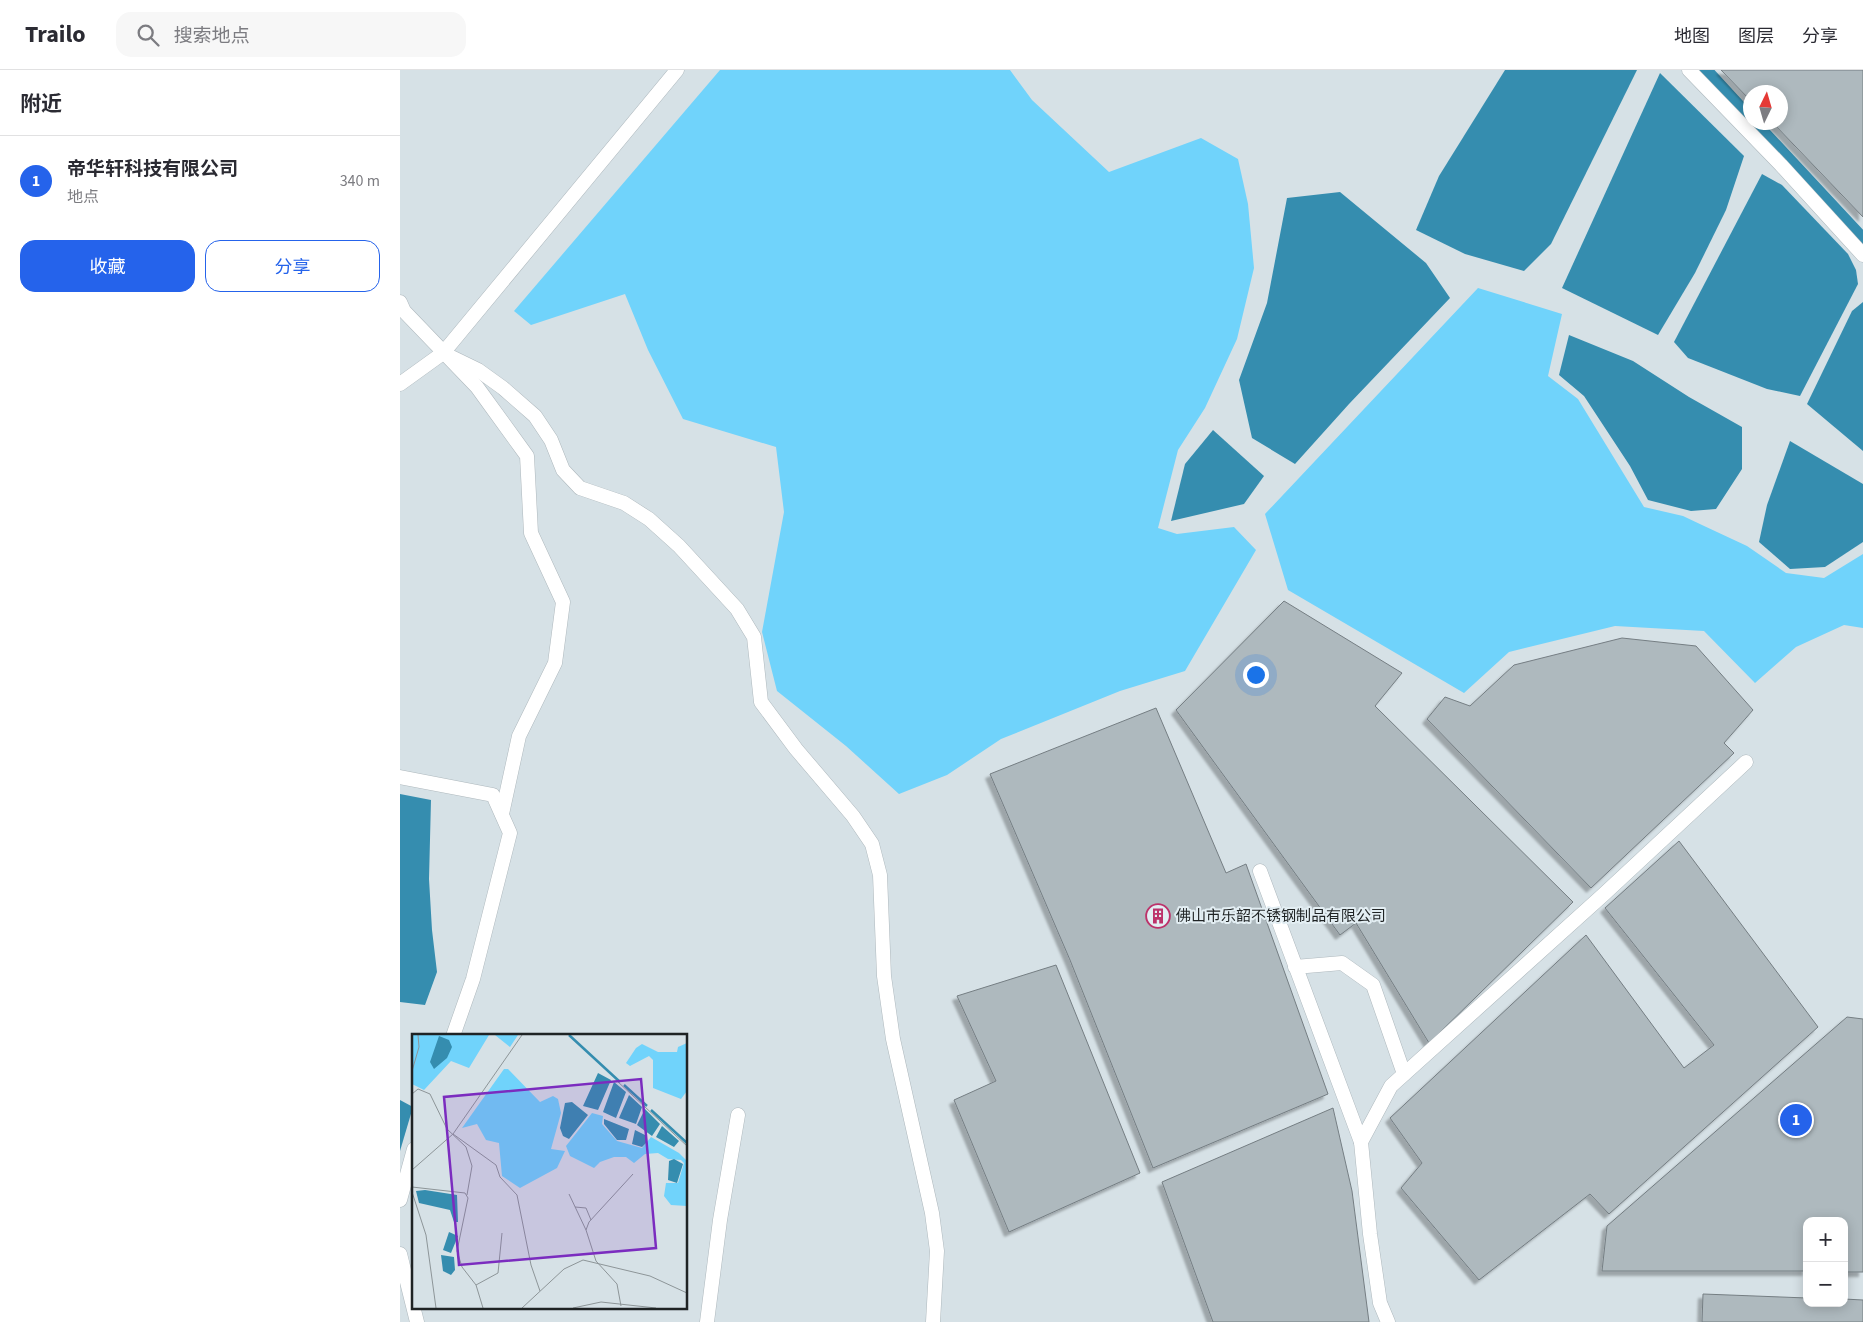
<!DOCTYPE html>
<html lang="zh">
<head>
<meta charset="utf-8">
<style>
  :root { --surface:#fff; --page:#f7f7f7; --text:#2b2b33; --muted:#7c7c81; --line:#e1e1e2; --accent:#2563eb }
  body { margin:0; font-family:"Source Sans 3","Noto Sans SC",sans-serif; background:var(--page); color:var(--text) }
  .controls { position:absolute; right:15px; bottom:15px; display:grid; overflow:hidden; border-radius:10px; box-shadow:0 2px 12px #0003 }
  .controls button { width:45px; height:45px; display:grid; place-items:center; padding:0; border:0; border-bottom:1px solid var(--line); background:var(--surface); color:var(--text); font:25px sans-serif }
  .compass { position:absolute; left:1343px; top:15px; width:45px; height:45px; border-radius:50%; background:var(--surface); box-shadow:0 2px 12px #0003; rotate:5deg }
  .you { position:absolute; left:855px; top:604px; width:18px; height:18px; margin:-12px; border:4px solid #fff; border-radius:50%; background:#1a73e8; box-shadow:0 0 0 8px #1a73e833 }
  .badge { display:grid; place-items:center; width:32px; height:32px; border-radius:50%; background:var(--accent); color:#fff; font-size:16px; font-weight:700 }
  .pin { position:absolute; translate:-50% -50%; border:2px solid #fff; box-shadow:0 1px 5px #0006 }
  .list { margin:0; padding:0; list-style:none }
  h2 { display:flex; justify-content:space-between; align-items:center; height:65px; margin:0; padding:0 20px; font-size:21px }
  h2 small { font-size:16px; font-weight:400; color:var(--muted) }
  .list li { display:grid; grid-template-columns:32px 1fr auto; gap:15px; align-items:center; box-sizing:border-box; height:90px; padding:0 20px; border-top:1px solid var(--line) }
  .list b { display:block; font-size:19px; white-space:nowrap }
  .list p { margin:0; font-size:16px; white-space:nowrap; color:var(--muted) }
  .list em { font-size:16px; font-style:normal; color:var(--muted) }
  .actions { display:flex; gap:10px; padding:15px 20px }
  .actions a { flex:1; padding:11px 0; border:1px solid var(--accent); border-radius:15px; text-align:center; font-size:18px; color:var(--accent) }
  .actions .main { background:var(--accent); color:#fff }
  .icon { flex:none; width:28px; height:28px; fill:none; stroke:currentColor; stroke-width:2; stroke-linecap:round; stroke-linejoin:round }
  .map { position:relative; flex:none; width:1463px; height:1252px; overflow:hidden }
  header { display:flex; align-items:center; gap:30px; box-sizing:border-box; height:70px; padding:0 25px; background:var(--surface); border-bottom:1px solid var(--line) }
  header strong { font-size:24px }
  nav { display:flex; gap:28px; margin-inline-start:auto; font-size:18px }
  .search { width:350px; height:45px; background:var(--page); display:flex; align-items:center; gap:12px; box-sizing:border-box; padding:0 18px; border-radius:15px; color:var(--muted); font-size:19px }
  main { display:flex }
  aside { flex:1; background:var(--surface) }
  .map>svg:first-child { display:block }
  .grass { fill:#70d3fb }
  .water { fill:#358daf }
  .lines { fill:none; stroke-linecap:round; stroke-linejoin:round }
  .canal { stroke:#358daf; stroke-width:14 }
  .building { fill:#aeb9be; stroke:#757e83; filter:url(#shadow) }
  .street-casing { stroke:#aeb8bd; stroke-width:15 }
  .street { stroke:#fff; stroke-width:14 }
  .labels { text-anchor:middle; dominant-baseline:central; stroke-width:4; stroke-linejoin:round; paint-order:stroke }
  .poi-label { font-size:15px; fill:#1f2324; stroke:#e3eef3; text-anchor:start }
  .inset-river { fill:none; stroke:#358daf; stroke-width:2.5 }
  .inset-road { fill:none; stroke:#8d9598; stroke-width:1 }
  .view { fill:#7b2cbf; fill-opacity:0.15; stroke:#7b2cbf; stroke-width:2.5 }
  .inset-edge { fill:none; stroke:#1f2324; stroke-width:2.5 }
</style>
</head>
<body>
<header>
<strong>Trailo</strong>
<div class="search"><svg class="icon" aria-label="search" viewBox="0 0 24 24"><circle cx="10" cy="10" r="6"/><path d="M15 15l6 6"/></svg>搜索地点</div>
<nav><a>地图</a><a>图层</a><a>分享</a></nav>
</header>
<main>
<aside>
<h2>附近<small></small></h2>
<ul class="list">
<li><span class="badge">1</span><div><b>帝华轩科技有限公司</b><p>地点</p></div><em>340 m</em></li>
</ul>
<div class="actions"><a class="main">收藏</a><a>分享</a></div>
</aside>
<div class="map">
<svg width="1463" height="1252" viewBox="0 0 1463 1252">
  <defs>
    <filter id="shadow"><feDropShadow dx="-4.5" dy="4.5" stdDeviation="1" flood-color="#0004"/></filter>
  </defs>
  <rect width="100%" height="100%" fill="#d6e1e6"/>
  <g class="grass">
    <path d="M 320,0 L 610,0 L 632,30 L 709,102 L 801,68 L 838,89 L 848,134 L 854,198 L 837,269 L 805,338 L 778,380 L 758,458 L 777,464 L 834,457 L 856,480 L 785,601 L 720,621 L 601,669 L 547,705 L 499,724 L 446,676 L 377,621 L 362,562 L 384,442 L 376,377 L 283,349 L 248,280 L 225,224 L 131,255 L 114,241 Z"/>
    <path d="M 1078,218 L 1162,244 L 1148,306 L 1178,329 L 1244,437 L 1283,446 L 1302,455 L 1347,476 L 1386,503 L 1424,508 L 1463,484 L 1463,558 L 1444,555 L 1396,577 L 1355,613 L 1304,561 L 1215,556 L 1109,582 L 1064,623 L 888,520 L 865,444 Z"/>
  </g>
  <g class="water">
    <path d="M 1105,0 L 1237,0 L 1151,174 L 1124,201 L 1065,184 L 1016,160 L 1039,106 Z"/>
    <path d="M 1260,3 L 1344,86 L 1326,140 L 1295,203 L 1258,265 L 1162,218 Z"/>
    <path d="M 1362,104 L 1382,115 L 1448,184 L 1456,200 L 1458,214 L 1400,326 L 1367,319 L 1288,288 L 1274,272 Z"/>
    <path d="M 940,122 L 1026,193 L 1050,228 L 949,334 L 895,394 L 852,368 L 839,310 L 867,233 L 887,128 Z"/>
    <path d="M 1463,232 L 1463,381 L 1407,334 L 1452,241 Z"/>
    <path d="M 1169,265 L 1233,291 L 1289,327 L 1342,357 L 1342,399 L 1316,439 L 1291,441 L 1248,430 L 1230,396 L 1184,326 L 1159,305 Z"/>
    <path d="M 813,360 L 864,406 L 844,434 L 771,451 L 785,394 Z"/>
    <path d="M 1390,371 L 1463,414 L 1463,472 L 1425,497 L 1390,499 L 1359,472 L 1367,435 Z"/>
    <path d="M 0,724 L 31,730 L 29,809 L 32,860 L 37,902 L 25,935 L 0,932 Z"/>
    <path d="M 0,1030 L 13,1037 L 0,1081 Z"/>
  </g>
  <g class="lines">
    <g class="canal">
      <path d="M 1305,0 L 1350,49"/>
      <path d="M 1353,52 L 1463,170"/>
    </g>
  </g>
  <g class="building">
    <path d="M 1321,0 L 1463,0 L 1463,147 L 1372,52 L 1380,52 L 1380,22 L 1350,22 L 1350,30 Z"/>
    <path d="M 884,531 L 1002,603 L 975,636 L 1173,832 L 1029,973 L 956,853 L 940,865 L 776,640 Z"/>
    <path d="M 1222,568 L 1296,576 L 1353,640 L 1324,673 L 1334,683 L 1191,818 L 1027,649 L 1045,627 L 1070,636 L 1114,595 Z"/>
    <path d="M 756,638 L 826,803 L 846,794 L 928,1024 L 753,1098 L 670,890 L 590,704 Z"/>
    <path d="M 1279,771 L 1418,957 L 1209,1144 L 1190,1124 L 1079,1210 L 1001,1118 L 1022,1093 L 990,1048 L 1186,865 L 1284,998 L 1314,975 L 1205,838 Z"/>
    <path d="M 656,895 L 740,1103 L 609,1162 L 554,1030 L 596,1011 L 557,926 Z"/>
    <path d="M 1447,947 L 1463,949 L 1463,1202 L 1444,1202 L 1444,1151 L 1407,1151 L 1407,1201 L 1202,1201 L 1207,1156 Z"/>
    <path d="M 933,1038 L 952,1121 L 969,1252 L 813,1252 L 762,1112 Z"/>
    <path d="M 1303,1224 L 1407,1228 L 1407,1233 L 1444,1233 L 1444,1229 L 1463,1230 L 1463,1252 L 1302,1252 Z"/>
  </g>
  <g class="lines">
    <g class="street-casing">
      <g id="street">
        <path d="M 1289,0 L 1381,95 L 1463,185"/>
        <path d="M 0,232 L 4,241 L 77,317 L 127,386 L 131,463 L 163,532 L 155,593 L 119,666 L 102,744"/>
        <path d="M 43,283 L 78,300 L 103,318 L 135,346 L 151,370 L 163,400 L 180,418 L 224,433 L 249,449 L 279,476 L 337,539 L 354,567 L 361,632 L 396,679 L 453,746 L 472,774 L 480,805 L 484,906 L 493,969 L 532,1143 L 537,1181 L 533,1252"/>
        <path d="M 0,314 L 43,283 L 277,0"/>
        <path d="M 0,707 L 93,725 L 110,763 L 73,909 L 53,966"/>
        <path d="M 860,801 L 961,1072"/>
        <path d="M 895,897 L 942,893 L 973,915 L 1004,1004"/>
        <path d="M 0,1130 L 14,1079"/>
        <path d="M 0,1184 L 17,1252"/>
        <path d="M 307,1252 L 320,1150 L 338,1045"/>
        <path d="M 988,1252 L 980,1233 L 970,1164 L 961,1072 L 991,1016 L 1203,825 L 1346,692"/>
      </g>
    </g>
    <use href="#street" class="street"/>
  </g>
  <defs>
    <g id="building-ring" transform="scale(1.25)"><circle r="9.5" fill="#e3eef3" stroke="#bd326a" stroke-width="1.5"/><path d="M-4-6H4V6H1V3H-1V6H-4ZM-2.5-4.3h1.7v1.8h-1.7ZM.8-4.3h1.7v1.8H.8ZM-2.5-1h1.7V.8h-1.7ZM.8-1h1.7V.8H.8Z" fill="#bd326a"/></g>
  </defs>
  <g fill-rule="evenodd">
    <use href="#building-ring" x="758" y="846"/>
  </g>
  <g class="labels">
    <g class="poi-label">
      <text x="776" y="846">佛山市乐韶不锈钢制品有限公司</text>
    </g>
  </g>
  <g transform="translate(12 964)">
    <rect width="275" height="275" fill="#d6e1e6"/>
    <path d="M 0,1 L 77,1 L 57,34 L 39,27 L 12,56 L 0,50 ZM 83,1 L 106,1 L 98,13 ZM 275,9 L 275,57 L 269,65 L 241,54 L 241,26 L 237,22 L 218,32 L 214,29 L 224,14 L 230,10 L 246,18 L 265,18 L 266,13 ZM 92,35 L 96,35 L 128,68 L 141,62 L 146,65 L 149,79 L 139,115 L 153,117 L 145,134 L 108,154 L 90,142 L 87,109 L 74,106 L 65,90 L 50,94 ZM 180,79 L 191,82 L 190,90 L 205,107 L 230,114 L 239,103 L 267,119 L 275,127 L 275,172 L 259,171 L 252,162 L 254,149 L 266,149 L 272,129 L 269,126 L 256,125 L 246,119 L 233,120 L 222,129 L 214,123 L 202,123 L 188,128 L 182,134 L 158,122 L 154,112 Z" fill="#70d3fb"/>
    <path d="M 27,2 L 37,6 L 40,13 L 35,24 L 22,35 L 18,28 ZM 186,39 L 199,46 L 186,76 L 171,72 ZM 202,48 L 214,58 L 204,84 L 191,78 ZM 217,61 L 230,73 L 224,90 L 207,84 ZM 160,68 L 176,81 L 157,105 L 151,102 L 148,94 L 153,69 ZM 233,75 L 248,90 L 240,102 L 225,91 ZM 192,85 L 217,95 L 214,106 L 205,106 L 192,90 ZM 250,92 L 267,107 L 262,113 L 244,103 ZM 223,96 L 235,102 L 235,108 L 230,113 L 220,110 ZM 262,125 L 271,130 L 265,149 L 256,146 L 257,127 ZM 13,156 L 45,161 L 46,188 L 42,188 L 38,176 L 7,169 L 4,157 ZM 37,198 L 46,202 L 39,219 L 31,216 ZM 29,221 L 42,223 L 43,236 L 39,241 L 31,237 Z" fill="#358daf"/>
    <path class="inset-river" d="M 157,1 L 208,48M 212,51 L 235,72M 239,76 L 275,109"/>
    <path class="inset-road" d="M 0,37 L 7,13 L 6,1M 205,47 L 275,112M 0,60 L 6,55 L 18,60 L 35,95 L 54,113 L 60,132 L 55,161M 41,100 L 84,131 L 88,143 L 105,161 L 119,231 L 128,257M 0,136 L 41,100 L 110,1M 0,153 L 53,159 L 56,164 L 45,217 L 50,233 L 64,251M 0,158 L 14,201 L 24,274M 157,160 L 174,196M 163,173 L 174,174 L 179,186M 209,272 L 205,250 L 184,227 L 174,196 L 177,188 L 221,140M 71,274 L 64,251 L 86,239 L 90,199M 110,274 L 152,235 L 171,226 L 238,242 L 275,259M 161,274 L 189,268 L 244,274"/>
    <path class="view" d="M 229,45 L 244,214 L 47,231 L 32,63 Z"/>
    <rect width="275" height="275" class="inset-edge"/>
  </g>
</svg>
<div class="controls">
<button>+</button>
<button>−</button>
</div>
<svg class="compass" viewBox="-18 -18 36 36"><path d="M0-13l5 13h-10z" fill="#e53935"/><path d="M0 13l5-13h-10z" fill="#7c7c81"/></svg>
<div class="you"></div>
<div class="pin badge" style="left:1396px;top:1050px">1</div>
</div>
</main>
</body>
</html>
